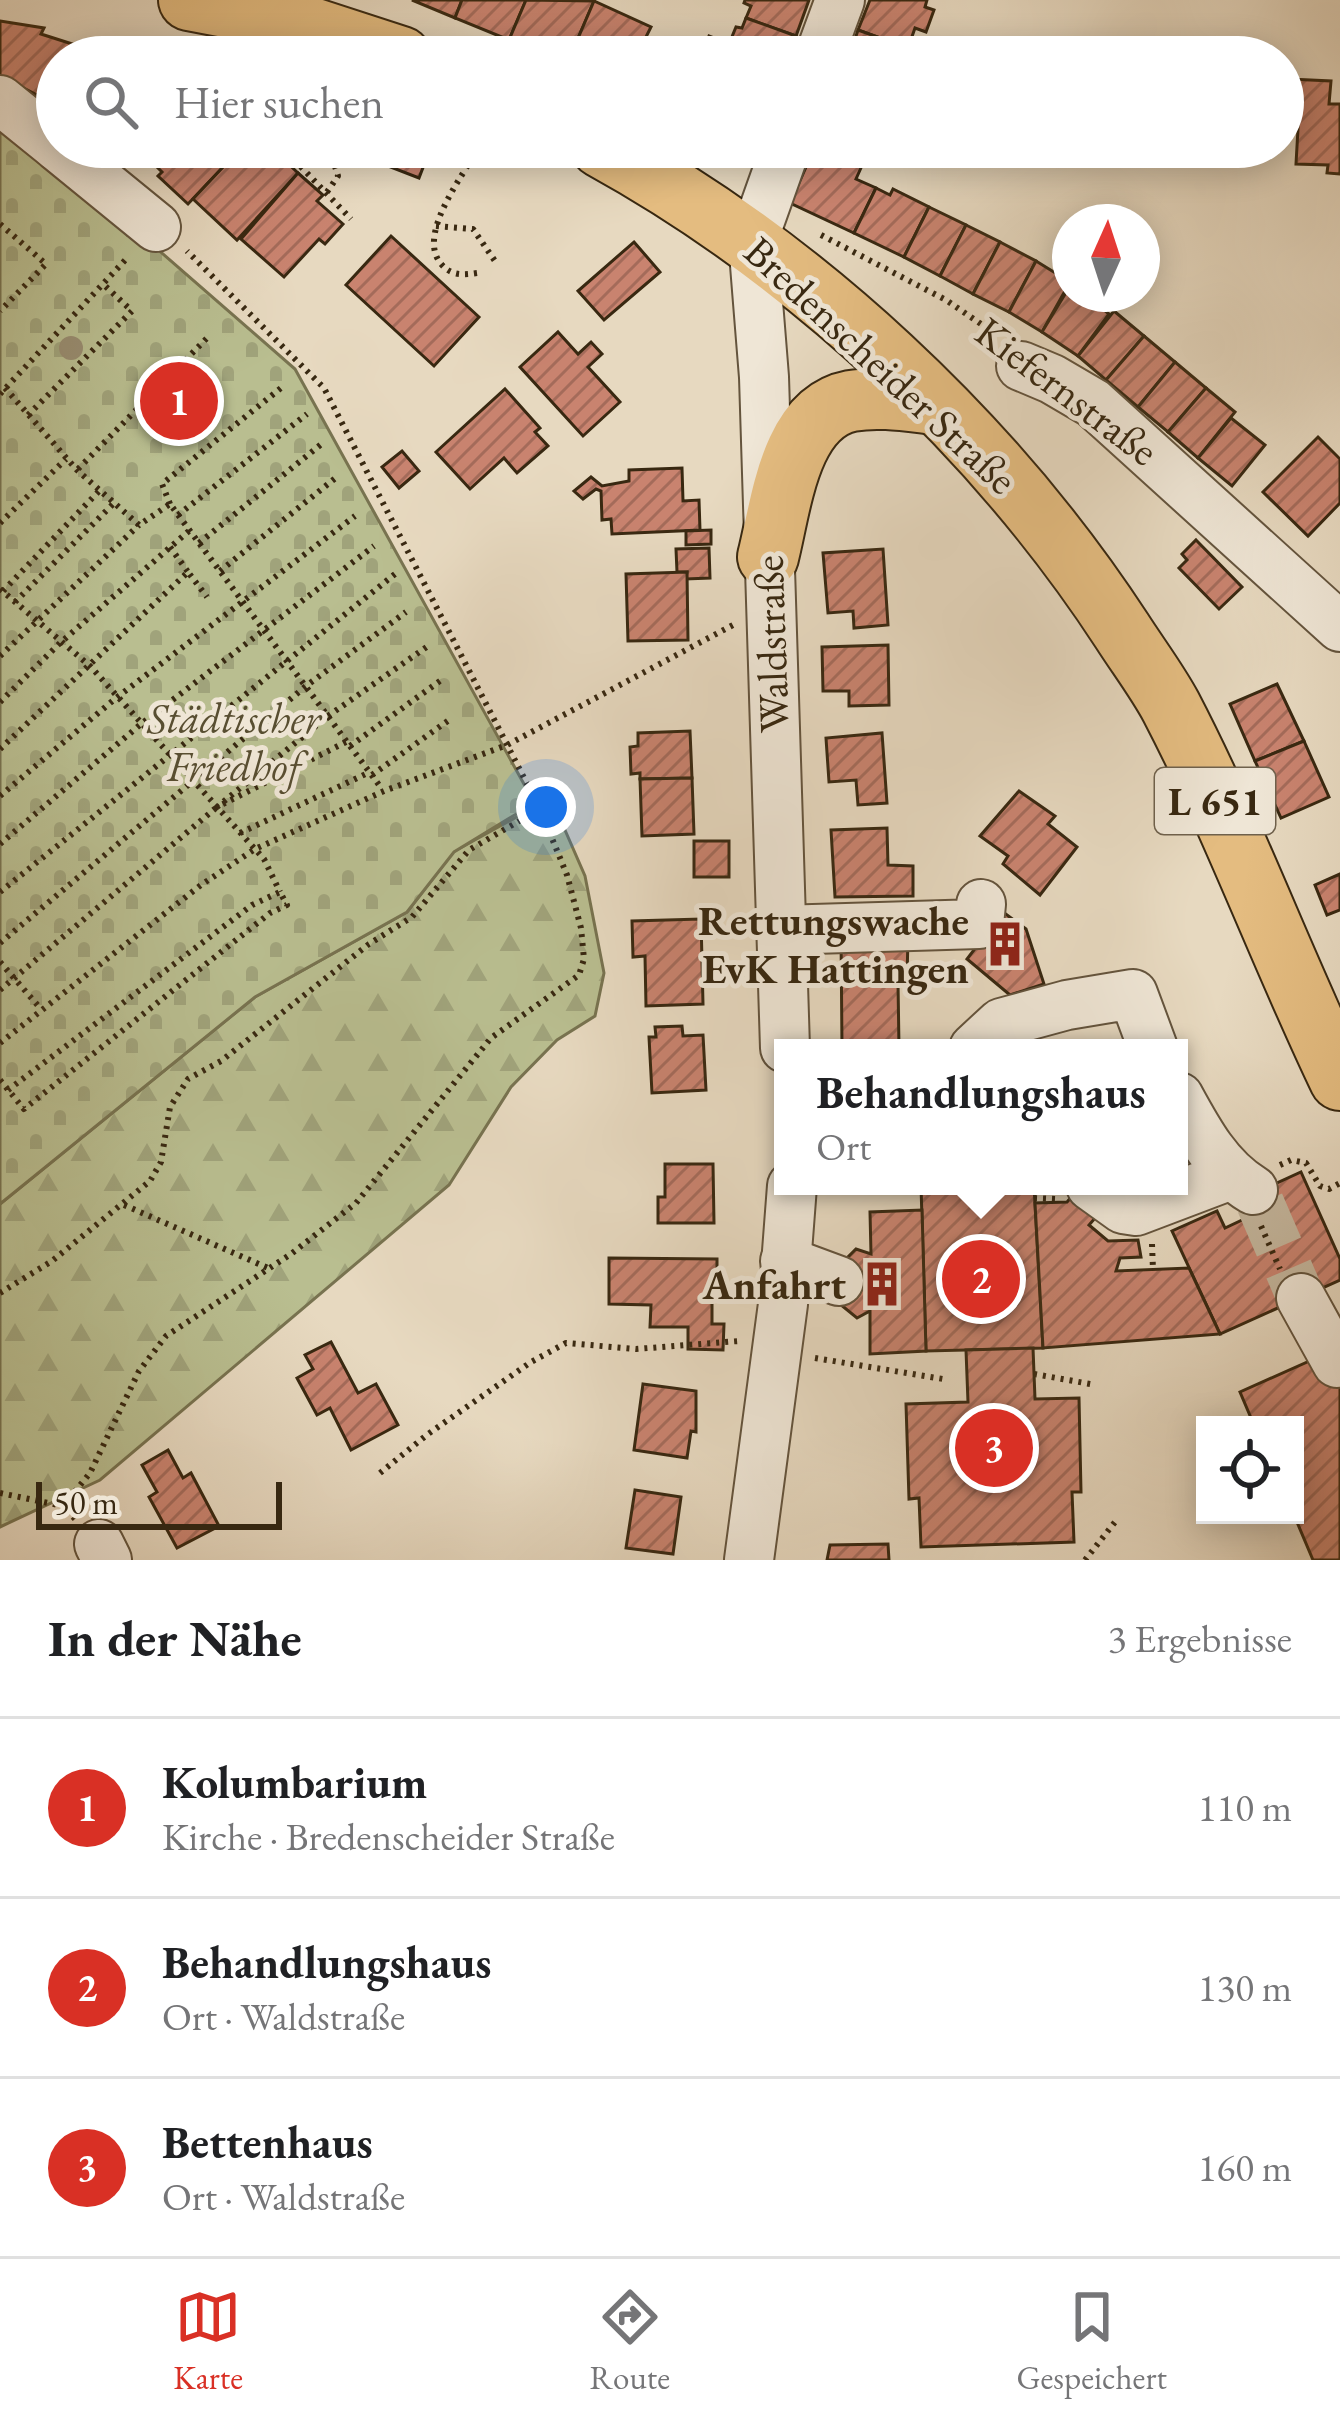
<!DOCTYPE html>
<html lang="de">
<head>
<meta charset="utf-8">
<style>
  :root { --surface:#fff; --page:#f6f6f6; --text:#202124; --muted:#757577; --line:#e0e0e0; --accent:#d93025 }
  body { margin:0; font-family:"EB Garamond",serif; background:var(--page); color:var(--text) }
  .controls { position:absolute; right:36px; bottom:36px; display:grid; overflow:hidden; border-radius:0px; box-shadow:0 6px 30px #0003 }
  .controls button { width:108px; height:108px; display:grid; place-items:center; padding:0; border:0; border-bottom:3px solid var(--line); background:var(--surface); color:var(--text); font:60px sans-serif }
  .compass { position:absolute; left:1052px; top:204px; width:108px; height:108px; border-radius:50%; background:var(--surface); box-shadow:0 6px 30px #0003; rotate:3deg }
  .scale { position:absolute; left:36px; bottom:30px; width:246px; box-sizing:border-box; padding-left:12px; border:6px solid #382811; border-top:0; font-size:33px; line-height:42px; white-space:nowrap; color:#382811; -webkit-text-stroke:9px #efe6d6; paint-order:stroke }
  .you { position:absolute; left:546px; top:807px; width:42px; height:42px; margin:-30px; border:9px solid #fff; border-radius:50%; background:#1a73e8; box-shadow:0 0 0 18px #1a73e833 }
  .badge { display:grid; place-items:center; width:78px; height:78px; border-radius:50%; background:var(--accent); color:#fff; font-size:39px; font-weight:700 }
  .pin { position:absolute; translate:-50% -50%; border:6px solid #fff; box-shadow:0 3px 12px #0006 }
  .popup { position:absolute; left:774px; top:1039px; width:414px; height:156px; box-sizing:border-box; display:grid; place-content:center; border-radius:0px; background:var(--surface); filter:drop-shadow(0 3px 9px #0005); font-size:39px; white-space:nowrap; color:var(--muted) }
  .popup b { font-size:45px; color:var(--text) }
  .popup::after { content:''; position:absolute; left:50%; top:100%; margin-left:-24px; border:24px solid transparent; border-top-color:var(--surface) }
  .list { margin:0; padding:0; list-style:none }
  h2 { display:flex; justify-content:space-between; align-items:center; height:156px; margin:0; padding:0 48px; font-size:51px }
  h2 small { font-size:39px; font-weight:400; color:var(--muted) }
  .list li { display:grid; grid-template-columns:78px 1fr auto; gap:36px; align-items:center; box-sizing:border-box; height:180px; padding:0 48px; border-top:3px solid var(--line) }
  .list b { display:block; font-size:45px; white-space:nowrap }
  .list p { margin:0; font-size:39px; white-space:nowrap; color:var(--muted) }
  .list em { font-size:39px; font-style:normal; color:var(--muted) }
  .icon { flex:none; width:66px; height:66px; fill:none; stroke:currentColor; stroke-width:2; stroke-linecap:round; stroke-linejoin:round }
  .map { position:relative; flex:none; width:1340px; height:1560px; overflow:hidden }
  .search { position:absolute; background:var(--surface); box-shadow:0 6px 30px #0003; left:36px; right:36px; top:36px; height:132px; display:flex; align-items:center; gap:30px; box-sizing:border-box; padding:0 42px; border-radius:66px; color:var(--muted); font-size:45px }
  .sheet { height:696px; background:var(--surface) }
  nav { display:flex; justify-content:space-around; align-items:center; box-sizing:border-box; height:168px; border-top:3px solid var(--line); background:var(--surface); font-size:33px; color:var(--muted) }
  nav a { display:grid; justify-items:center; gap:6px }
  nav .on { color:var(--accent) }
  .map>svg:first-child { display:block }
  .forest { fill:url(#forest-firs); stroke:#787350; stroke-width:3 }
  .cemetery { fill:url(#cemetery-stones); stroke:#787350; stroke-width:3 }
  .building { fill:url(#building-hatch); stroke:#382811; stroke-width:3 }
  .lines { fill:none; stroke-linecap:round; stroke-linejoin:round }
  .minor-tunnel { stroke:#c4b69d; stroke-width:48; stroke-dasharray:48 24; stroke-linecap:butt }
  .minor-casing { stroke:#64543d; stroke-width:52 }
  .major-casing { stroke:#382811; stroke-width:64 }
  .path { stroke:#382811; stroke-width:6; stroke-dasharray:3 6; stroke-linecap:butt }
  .minor { stroke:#efe6d6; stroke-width:48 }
  .major { stroke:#e4bc80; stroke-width:60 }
  .tree { fill:#988d71 }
  .labels { text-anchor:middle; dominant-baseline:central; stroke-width:10; stroke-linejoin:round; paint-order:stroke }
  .shield { fill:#efe6d6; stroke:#6f614c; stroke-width:3 }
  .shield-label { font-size:39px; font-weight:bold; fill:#382811 }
  .street-label { font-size:42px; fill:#382811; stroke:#efe6d6 }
  .park-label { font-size:42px; font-style:italic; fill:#584e31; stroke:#efe6d6 }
  .poi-label { font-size:42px; font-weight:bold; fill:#382811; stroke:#efe6d6; text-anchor:end }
</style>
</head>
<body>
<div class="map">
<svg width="1340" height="1560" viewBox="0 0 1340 1560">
  <defs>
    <pattern id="forest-firs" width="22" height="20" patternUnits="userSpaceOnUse" patternTransform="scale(3)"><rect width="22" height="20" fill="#b9be90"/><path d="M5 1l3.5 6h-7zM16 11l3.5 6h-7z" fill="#a0a37b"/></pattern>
    <pattern id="cemetery-stones" width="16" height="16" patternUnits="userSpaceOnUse" patternTransform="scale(3)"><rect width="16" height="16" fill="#b9be90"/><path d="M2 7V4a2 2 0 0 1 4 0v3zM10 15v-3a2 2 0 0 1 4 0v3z" fill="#a0a37b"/></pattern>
    <pattern id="building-hatch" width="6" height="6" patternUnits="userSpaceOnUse" patternTransform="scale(3)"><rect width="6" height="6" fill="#c9836f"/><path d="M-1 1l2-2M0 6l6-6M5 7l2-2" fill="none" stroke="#a46b5a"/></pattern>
  </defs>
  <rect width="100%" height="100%" fill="#e7d9c0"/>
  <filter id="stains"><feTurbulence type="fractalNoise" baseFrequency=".00167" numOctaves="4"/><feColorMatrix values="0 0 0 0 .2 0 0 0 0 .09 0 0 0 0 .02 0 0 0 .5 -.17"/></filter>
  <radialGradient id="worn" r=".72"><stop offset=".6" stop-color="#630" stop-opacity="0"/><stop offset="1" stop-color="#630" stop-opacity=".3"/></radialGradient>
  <path class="forest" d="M 551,798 L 585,876 L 604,973 L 595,1016 L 557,1040 L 511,1087 L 449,1185 L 100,1480 L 0,1527 L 0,1204 L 255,997 L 407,912 L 453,852 Z"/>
  <path class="cemetery" d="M 0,112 L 295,369 L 530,795 L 518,813 L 454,852 L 407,912 L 255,997 L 0,1204 Z"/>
  <g class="building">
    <path d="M 412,0 L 462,0 L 455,18 Z"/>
    <path d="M 462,0 L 526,0 L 509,40 L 455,18 Z"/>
    <path d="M 526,0 L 594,1 L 570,57 L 547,57 L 509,40 Z"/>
    <path d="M 745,0 L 809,0 L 796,36 L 746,18 L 751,6 L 744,3 Z"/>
    <path d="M 870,0 L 927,0 L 925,7 L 934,10 L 926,32 L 915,28 L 908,48 L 858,30 Z"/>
    <path d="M 594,1 L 651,27 L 636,57 L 570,57 Z"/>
    <path d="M 746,18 L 796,36 L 789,57 L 702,54 L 709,36 L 729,44 L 736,27 L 742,28 Z"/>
    <path d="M 0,21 L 44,28 L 41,34 L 88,49 L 85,57 L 57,57 L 57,128 L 31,109 L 37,95 L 0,76 Z"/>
    <path d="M 858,30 L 908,48 L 904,57 L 849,57 Z"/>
    <path d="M 1289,79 L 1331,81 L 1329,104 L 1340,104 L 1340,174 L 1327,173 L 1328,165 L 1296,164 L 1299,111 L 1287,110 Z"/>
    <path d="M 122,147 L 240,147 L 241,148 L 188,204 L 158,176 L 162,172 L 149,159 L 142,166 Z"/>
    <path d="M 261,147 L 276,161 L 280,156 L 298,173 L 237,240 L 193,199 L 242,147 Z"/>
    <path d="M 371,147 L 423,147 L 420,154 L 427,157 L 419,178 L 367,158 Z"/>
    <path d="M 815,147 L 856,147 L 868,152 L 856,179 L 876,188 L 854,233 L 790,203 Z"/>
    <path d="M 298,173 L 323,195 L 317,201 L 343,224 L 325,244 L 319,239 L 284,277 L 241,239 Z"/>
    <path d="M 876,188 L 890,195 L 893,189 L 929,207 L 904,257 L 854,233 Z"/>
    <path d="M 929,207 L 966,225 L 940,276 L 904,257 Z"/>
    <path d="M 966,225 L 1000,242 L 973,294 L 940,276 Z"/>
    <path d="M 391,236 L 479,317 L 434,366 L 346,285 Z"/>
    <path d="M 634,242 L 660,272 L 604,320 L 578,291 Z"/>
    <path d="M 1000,242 L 1036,261 L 1009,312 L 973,294 Z"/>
    <path d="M 1036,261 L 1070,282 L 1042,332 L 1009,312 Z"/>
    <path d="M 1070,286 L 1070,294 L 1085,294 L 1109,314 L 1078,356 L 1042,332 Z"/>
    <path d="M 1114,311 L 1144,336 L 1106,380 L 1078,356 Z"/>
    <path d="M 558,332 L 578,354 L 591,342 L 602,354 L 588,367 L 620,402 L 583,436 L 520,367 Z"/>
    <path d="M 1144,336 L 1175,362 L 1138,407 L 1106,380 Z"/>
    <path d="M 1175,362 L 1206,388 L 1168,432 L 1138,407 Z"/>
    <path d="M 1206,388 L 1235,412 L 1198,458 L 1168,432 Z"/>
    <path d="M 505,389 L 540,428 L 535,432 L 548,446 L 517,473 L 504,458 L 470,489 L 436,452 Z"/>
    <path d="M 1231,418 L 1265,445 L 1232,486 L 1198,458 Z"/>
    <path d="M 1318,437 L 1340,459 L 1340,503 L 1308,536 L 1263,492 Z"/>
    <path d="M 402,451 L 419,471 L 399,488 L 382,467 Z"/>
    <path d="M 682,468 L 683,501 L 699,500 L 700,530 L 612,534 L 611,519 L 602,520 L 601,491 L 596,489 L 583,499 L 574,491 L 591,477 L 602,486 L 629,481 L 629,470 Z"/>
    <path d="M 711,530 L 711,544 L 686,545 L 686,531 Z"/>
    <path d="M 1196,540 L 1242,587 L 1219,609 L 1179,568 L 1187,560 L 1182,554 Z"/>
    <path d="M 709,548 L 710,578 L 686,579 L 687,572 L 677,572 L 676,549 Z"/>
    <path d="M 883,549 L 888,625 L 854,628 L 853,611 L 828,613 L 823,553 Z"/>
    <path d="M 687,572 L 688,640 L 628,641 L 626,574 Z"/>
    <path d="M 888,645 L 889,705 L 849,706 L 849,691 L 823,691 L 822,647 Z"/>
    <path d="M 1277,684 L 1304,741 L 1255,761 L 1230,704 Z"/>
    <path d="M 690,731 L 692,778 L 640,779 L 640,773 L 631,774 L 630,747 L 638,746 L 638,733 Z"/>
    <path d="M 882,733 L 887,803 L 858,805 L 856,780 L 829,782 L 826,738 Z"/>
    <path d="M 1304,741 L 1329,797 L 1281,818 L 1255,761 Z"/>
    <path d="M 692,778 L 694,834 L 642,836 L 640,779 Z"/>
    <path d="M 1019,791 L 1055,816 L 1048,824 L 1077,847 L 1040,895 L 1003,864 L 1008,856 L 980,836 Z"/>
    <path d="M 887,828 L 888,865 L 913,866 L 913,896 L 835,897 L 831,830 Z"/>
    <rect x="694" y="841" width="35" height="36"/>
    <path d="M 1340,874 L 1340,910 L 1327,915 L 1315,885 Z"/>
    <path d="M 1003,912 L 1026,929 L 1044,984 L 1010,995 L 967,959 Z"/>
    <path d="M 701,919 L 703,1004 L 646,1006 L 645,956 L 633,957 L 632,921 Z"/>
    <path d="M 841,935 L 908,935 L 907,981 L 898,982 L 899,1048 L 842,1048 Z"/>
    <path d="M 682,1026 L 683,1036 L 703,1035 L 706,1090 L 652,1093 L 649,1037 L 656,1037 L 655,1027 Z"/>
    <path d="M 665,1164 L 713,1164 L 714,1223 L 658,1223 L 658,1197 L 665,1197 Z"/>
    <path d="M 1301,1172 L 1340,1259 L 1340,1280 L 1220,1334 L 1172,1231 L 1217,1211 L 1225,1228 L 1261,1211 L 1253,1194 Z"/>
    <path d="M 921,1186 L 1034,1186 L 1043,1348 L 926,1351 Z"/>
    <path d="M 1081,1186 L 1123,1186 L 1089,1225 L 1108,1241 L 1138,1240 L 1141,1257 L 1120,1258 L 1116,1271 L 1189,1268 L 1220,1334 L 1043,1348 L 1035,1203 L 1067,1202 Z"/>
    <path d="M 922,1210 L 926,1351 L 870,1354 L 870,1311 L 857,1318 L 835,1300 L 836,1269 L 856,1249 L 871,1254 L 870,1212 Z"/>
    <path d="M 609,1258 L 717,1259 L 717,1300 L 712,1300 L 712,1324 L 724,1324 L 723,1350 L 688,1349 L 688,1327 L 650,1327 L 651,1305 L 609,1304 Z"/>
    <path d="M 331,1342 L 358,1393 L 376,1384 L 398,1425 L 351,1450 L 330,1408 L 317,1415 L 297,1378 L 313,1369 L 305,1355 Z"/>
    <path d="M 1033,1348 L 1035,1399 L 1079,1398 L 1081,1492 L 1072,1492 L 1074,1542 L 921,1547 L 919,1498 L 909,1499 L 906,1404 L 968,1402 L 966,1350 Z"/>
    <path d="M 1314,1359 L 1340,1362 L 1340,1560 L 1313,1560 L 1294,1515 L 1295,1425 L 1254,1425 L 1240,1392 Z"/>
    <path d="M 643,1384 L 696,1391 L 696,1432 L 691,1431 L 687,1458 L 634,1450 Z"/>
    <path d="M 168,1450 L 183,1478 L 191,1473 L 219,1526 L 177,1548 L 149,1497 L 157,1492 L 142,1465 Z"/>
    <path d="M 635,1490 L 681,1497 L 673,1554 L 626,1548 Z"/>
    <path d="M 888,1544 L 889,1560 L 827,1560 L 830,1545 Z"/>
  </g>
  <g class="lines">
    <path class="minor-tunnel" d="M 1260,1203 L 1301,1298"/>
    <g class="minor-casing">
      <g id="minor">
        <path d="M 819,57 L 840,0"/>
        <path d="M 0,100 L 57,146"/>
        <path d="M 58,147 L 156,227"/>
        <path d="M 1021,366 L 1052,379 L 1093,403 L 1340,627"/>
        <path d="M 780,930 L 979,924 L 981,904"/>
        <path d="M 785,1048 L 764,377 L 753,240 L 786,147"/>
        <path d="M 974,1048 L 1001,1023 L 1067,1005 L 1133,994 L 1153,1048"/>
        <path d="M 1179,1097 C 1198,1132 1218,1169 1253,1190"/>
        <path d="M 1091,1186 L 1123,1209 L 1136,1211 L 1231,1175"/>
        <path d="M 785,1261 L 839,1281"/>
        <path d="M 1301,1298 L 1337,1363"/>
        <path d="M 99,1544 L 107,1560"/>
        <path d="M 749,1560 L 783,1304 L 792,1186"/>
      </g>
    </g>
    <g class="major-casing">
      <g id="major">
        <path d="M 189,0 L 278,17 L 401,57"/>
        <path d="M 601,147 C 806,260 994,435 1122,631 C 1138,656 1157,681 1171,707 C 1234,828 1281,957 1340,1080"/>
        <path d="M 768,557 C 781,506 789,413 851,401 C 879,396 908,401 935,404"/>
      </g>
    </g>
    <g class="path">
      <path d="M 282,147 L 351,219"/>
      <path d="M 327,192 L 338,176 L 329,147"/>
      <path d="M 0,224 L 46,264 L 0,311"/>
      <path d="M 436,226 L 473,229 L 495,261"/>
      <path d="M 821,235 L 946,300 L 997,335"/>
      <path d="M 477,273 C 463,275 452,276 442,265 C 415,236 463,176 479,147"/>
      <path d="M 5,388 L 77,470 L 139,525 L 170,504 L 382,789"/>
      <path d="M 0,394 L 129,256"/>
      <path d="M 28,415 L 132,311 L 103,284"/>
      <path d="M 78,469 L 210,335"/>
      <path d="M 170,504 L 162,484 L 281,388"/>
      <path d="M 178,515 L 307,414"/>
      <path d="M 0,523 L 66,459"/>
      <path d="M 199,543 L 324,442"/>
      <path d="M 170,547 L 188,572"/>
      <path d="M 220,571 L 338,476"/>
      <path d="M 0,589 L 90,666 L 264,859 L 280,892"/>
      <path d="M 3,591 L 100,490"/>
      <path d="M 15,602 L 114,503"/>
      <path d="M 0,656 L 139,525"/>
      <path d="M 0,702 L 60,643 L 190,530"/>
      <path d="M 346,742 L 217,807 L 328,716 L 428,646"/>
      <path d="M 350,746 L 444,678"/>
      <path d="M 0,749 L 188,572 L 207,597"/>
      <path d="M 372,775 L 449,720"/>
      <path d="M 0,796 L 116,698 L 355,516"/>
      <path d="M 240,833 L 370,772"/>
      <path d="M 0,844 L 141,724 L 374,546"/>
      <path d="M 0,892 L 395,574"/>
      <path d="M 0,943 L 306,686 L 406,612"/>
      <path d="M 0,962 L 41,1009"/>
      <path d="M 0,990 L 217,807"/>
      <path d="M 0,1043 L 201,885 L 255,849 L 384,791 L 507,745 L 733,625"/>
      <path d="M 0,1080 L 24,1109 L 270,913 L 287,905 L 280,892 L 252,905 L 8,1090"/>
      <path d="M 1280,1165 L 1291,1160 L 1306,1163 L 1320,1186 L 1329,1189 L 1340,1183"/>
      <path d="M 1034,1198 L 1055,1199"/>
      <path d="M 124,1205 L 268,1268"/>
      <path d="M 1261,1226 L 1280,1269"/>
      <path d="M 1152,1244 L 1153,1270"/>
      <path d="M 0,1293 L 52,1261 L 150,1181 L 161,1162 L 170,1107 L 188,1079 L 221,1061 L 369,944 L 412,917 L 469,850 L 540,809"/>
      <path d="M 815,1358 L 943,1379"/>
      <path d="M 1034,1374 L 1096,1385"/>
      <path d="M 380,1473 L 428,1434 L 531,1362 L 566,1343 L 636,1349 L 739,1341"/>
      <path d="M 0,1493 L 63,1506"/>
      <path d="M 75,1519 L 63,1506 L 90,1473 L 139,1371 L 166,1336 L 291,1254 L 356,1203 L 491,1038 L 579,975 L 584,959 L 581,928 L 567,875 L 540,809 L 324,388 L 187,251"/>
      <path d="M 1085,1560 L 1115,1522"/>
    </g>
    <use href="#minor" class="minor"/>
    <use href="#major" class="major"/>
  </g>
  <circle class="tree" cx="71" cy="348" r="12"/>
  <defs>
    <g id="building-bare" transform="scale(3.6)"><path d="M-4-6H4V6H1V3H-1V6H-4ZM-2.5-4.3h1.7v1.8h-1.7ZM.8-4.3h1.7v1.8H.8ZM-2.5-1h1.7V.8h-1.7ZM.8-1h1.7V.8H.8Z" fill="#8f2418" stroke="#efe6d6" stroke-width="2.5" paint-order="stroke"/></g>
  </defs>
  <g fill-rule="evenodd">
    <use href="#building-bare" x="1005" y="944"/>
    <use href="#building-bare" x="882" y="1284"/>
  </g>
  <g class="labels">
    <rect class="shield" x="1155" y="768" width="120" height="66" rx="9"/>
    <g class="shield-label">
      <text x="1215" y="801">L 651</text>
    </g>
    <g class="street-label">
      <text transform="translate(881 365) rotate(43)">Bredenscheider Straße</text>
      <text transform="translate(1067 391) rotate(37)">Kiefernstraße</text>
      <text transform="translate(771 644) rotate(-92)">Waldstraße</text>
    </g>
    <g class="park-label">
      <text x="234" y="718">Städtischer<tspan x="234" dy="48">Friedhof</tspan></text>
    </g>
    <g class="poi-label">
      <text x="969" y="920">Rettungswache<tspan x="969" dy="48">EvK Hattingen</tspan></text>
      <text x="846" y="1284">Anfahrt</text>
    </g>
  </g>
  <rect width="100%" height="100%" filter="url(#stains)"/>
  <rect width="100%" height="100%" fill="url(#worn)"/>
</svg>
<div class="controls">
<button><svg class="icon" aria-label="locate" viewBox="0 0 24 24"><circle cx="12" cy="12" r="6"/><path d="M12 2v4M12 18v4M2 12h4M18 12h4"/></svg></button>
</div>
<svg class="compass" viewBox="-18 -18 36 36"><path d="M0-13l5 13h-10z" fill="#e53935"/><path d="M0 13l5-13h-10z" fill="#757577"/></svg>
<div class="scale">50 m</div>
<div class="you"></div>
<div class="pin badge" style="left:179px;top:401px">1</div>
<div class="pin badge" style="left:981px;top:1279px">2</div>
<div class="popup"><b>Behandlungshaus</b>Ort</div>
<div class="pin badge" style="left:994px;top:1448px">3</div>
<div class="search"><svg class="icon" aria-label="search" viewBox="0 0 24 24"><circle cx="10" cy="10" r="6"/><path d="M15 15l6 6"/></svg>Hier suchen</div>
</div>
<section class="sheet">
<h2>In der Nähe<small>3 Ergebnisse</small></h2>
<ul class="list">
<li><span class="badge">1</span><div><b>Kolumbarium</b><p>Kirche · Bredenscheider Straße</p></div><em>110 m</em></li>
<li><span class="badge">2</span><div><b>Behandlungshaus</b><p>Ort · Waldstraße</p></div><em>130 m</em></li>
<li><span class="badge">3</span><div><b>Bettenhaus</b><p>Ort · Waldstraße</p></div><em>160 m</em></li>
</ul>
</section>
<nav>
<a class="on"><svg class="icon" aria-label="map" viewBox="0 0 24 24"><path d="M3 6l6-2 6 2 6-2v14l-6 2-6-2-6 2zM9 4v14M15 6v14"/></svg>Karte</a>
<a><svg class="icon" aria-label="directions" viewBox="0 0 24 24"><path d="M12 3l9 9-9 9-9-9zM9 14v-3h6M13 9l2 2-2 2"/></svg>Route</a>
<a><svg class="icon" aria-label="saved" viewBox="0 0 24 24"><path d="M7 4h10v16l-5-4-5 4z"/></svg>Gespeichert</a>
</nav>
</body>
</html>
